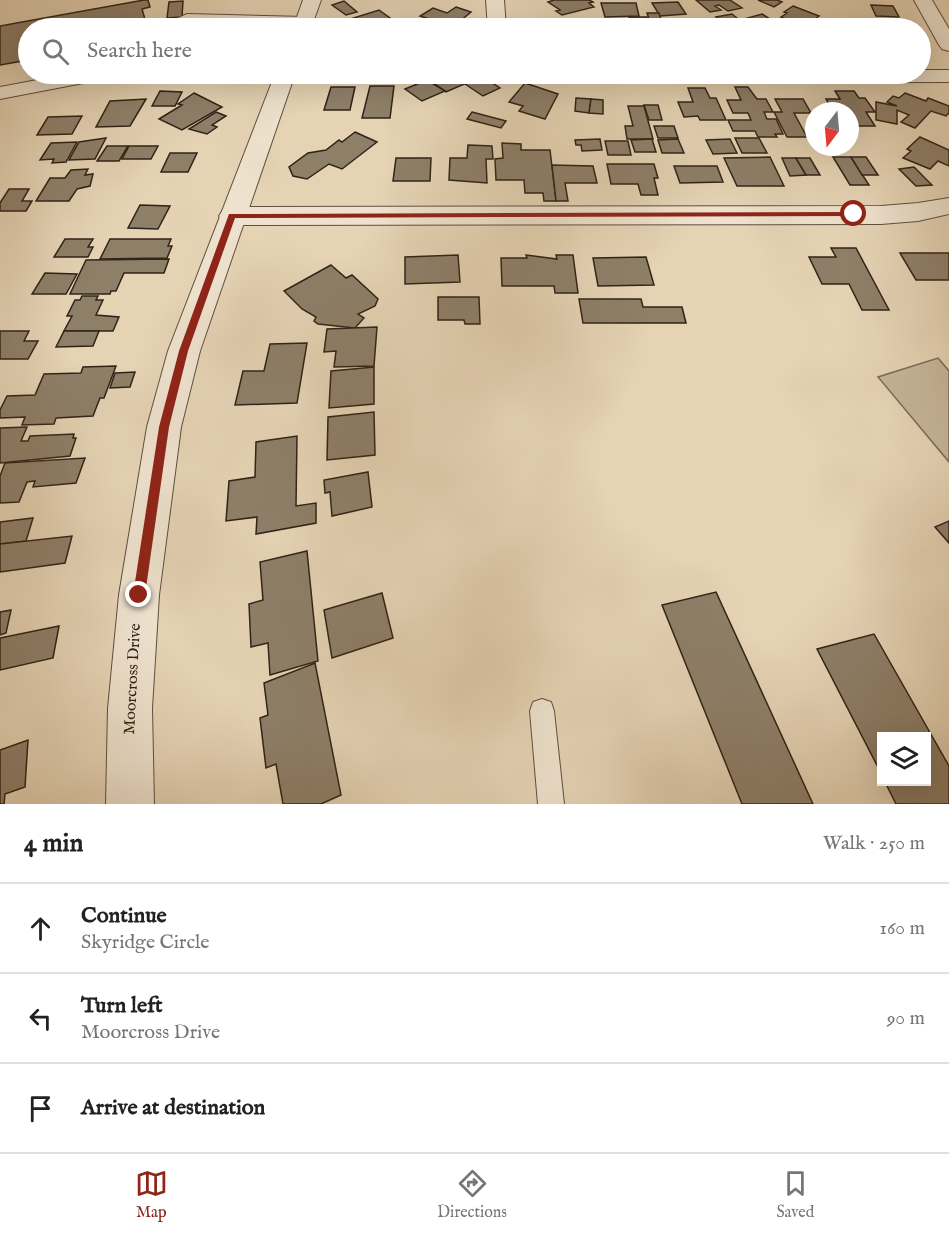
<!DOCTYPE html>
<html lang="en">
<head>
<meta charset="utf-8">
<style>
  :root { --surface:#fff; --page:#f2f2f2; --text:#222; --muted:#767676; --line:#e0e0e0; --accent:#8f2418 }
  body { margin:0; font-family:"IM FELL English",serif; background:var(--page); color:var(--text) }
  .controls { position:absolute; right:18px; bottom:18px; display:grid; overflow:hidden; border-radius:0px; box-shadow:0 6px 24px #0002 }
  .controls button { width:54px; height:54px; display:grid; place-items:center; padding:0; border:0; border-bottom:2px solid var(--line); background:var(--surface); color:var(--text); font:30px sans-serif }
  .compass { position:absolute; left:805px; top:102px; width:54px; height:54px; border-radius:50%; background:var(--surface); box-shadow:0 6px 24px #0002; rotate:196deg }
  .stop { position:absolute; width:18px; height:18px; margin:-14px; border:4px solid #8f2418; border-radius:50%; background:#fff }
  .stop.end { background:#8f2418; border-color:#fff; box-shadow:0 2px 6px #0008 }
  .list { margin:0; padding:0; list-style:none }
  h2 { display:flex; justify-content:space-between; align-items:center; height:78px; margin:0; padding:0 24px; font-size:26px }
  h2 small { font-size:20px; font-weight:400; color:var(--muted) }
  .list li { display:grid; grid-template-columns:39px 1fr auto; gap:18px; align-items:center; box-sizing:border-box; height:90px; padding:0 24px; border-top:2px solid var(--line) }
  .list b { display:block; font-size:22px; white-space:nowrap }
  .list p { margin:0; font-size:20px; white-space:nowrap; color:var(--muted) }
  .list em { font-size:20px; font-style:normal; color:var(--muted) }
  .icon { flex:none; width:33px; height:33px; fill:none; stroke:currentColor; stroke-width:2; stroke-linecap:round; stroke-linejoin:round }
  .map { position:relative; flex:none; width:949px; height:804px; overflow:hidden }
  .search { position:absolute; background:var(--surface); box-shadow:0 6px 24px #0002; left:18px; right:18px; top:18px; height:66px; display:flex; align-items:center; gap:15px; box-sizing:border-box; padding:0 21px; border-radius:33px; color:var(--muted); font-size:22px }
  .sheet { height:348px; background:var(--surface) }
  nav { display:flex; justify-content:space-around; align-items:center; box-sizing:border-box; height:84px; border-top:2px solid var(--line); background:var(--surface); font-size:16px; color:var(--muted) }
  nav a { display:grid; justify-items:center; gap:3px }
  nav .on { color:var(--accent) }
  .map>svg:first-child { display:block }
  .green { fill:#c6b599; stroke:#7b6c58; stroke-width:1.5 }
  .building { fill:#8e7f69; stroke:#302317; stroke-width:1.5 }
  .lines { fill:none; stroke-linecap:round; stroke-linejoin:round }
  .service-casing { stroke:#5d4f3e; stroke-width:2 }
  .minor-casing { stroke:#5d4f3e; stroke-width:2 }
  .tertiary-casing { stroke:#5d4f3e; stroke-width:2 }
  .service { fill:#eee2ce; fill-rule:evenodd }
  .minor { fill:#eee2ce; fill-rule:evenodd }
  .tertiary { fill:#eee2ce; fill-rule:evenodd }
  .route { fill:#8f2418 }
  .labels { text-anchor:middle; dominant-baseline:central; stroke-width:4.5; stroke-linejoin:round; paint-order:stroke }
  .street-label { font-size:16px; fill:#302317; stroke:#eee2ce }
</style>
</head>
<body>
<div class="map">
<svg width="949" height="804" viewBox="0 0 949 804">
  <rect width="100%" height="100%" fill="#e5d3b4"/>
  <filter id="stains"><feTurbulence type="fractalNoise" baseFrequency=".00333" numOctaves="4"/><feColorMatrix values="0 0 0 0 .2 0 0 0 0 .09 0 0 0 0 .02 0 0 0 .5 -.17"/></filter>
  <radialGradient id="worn" r=".72"><stop offset=".6" stop-color="#630" stop-opacity="0"/><stop offset="1" stop-color="#630" stop-opacity=".3"/></radialGradient>
  <path class="green" d="M 938,358 L 949,371 L 949,462 L 878,377 Z"/>
  <g class="building">
    <path d="M 144,0 L 148,0 L 150,7 L 142,9 L 146,23 L 118,28 L 28,28 L 28,60 L 0,65 L 0,26 Z"/>
    <path d="M 554,0 L 589,0 L 593,2 L 589,3 L 594,7 L 562,15 L 556,11 L 560,10 L 548,2 Z"/>
    <path d="M 696,0 L 730,0 L 742,8 L 728,11 L 719,5 L 715,6 L 721,10 L 710,12 Z"/>
    <path d="M 758,0 L 777,0 L 782,2 L 774,7 Z"/>
    <path d="M 183,1 L 182,17 L 167,18 L 169,2 Z"/>
    <path d="M 344,1 L 357,12 L 346,15 L 332,5 Z"/>
    <path d="M 678,2 L 686,14 L 660,16 L 652,3 Z"/>
    <path d="M 601,3 L 636,3 L 639,16 L 605,17 Z"/>
    <path d="M 871,5 L 893,6 L 899,17 L 876,16 Z"/>
    <path d="M 793,6 L 819,16 L 815,19 L 818,20 L 815,22 L 799,21 L 795,23 L 781,17 L 787,13 L 784,12 Z"/>
    <path d="M 456,7 L 471,12 L 453,27 L 420,16 L 433,8 L 447,13 Z"/>
    <path d="M 379,10 L 390,18 L 358,28 L 347,20 Z"/>
    <path d="M 647,13 L 659,13 L 662,23 L 676,23 L 679,27 L 652,28 Z"/>
    <path d="M 732,14 L 743,23 L 727,26 L 716,17 Z"/>
    <path d="M 762,14 L 773,21 L 753,26 L 744,19 Z"/>
    <path d="M 629,17 L 647,17 L 651,26 L 632,26 Z"/>
    <path d="M 694,19 L 706,19 L 710,27 L 683,27 L 681,22 L 695,22 Z"/>
    <path d="M 556,20 L 562,28 L 537,28 L 533,23 Z"/>
    <path d="M 411,21 L 428,21 L 428,25 L 423,28 L 403,28 L 403,24 L 411,24 Z"/>
    <path d="M 870,21 L 910,24 L 912,28 L 873,27 Z"/>
    <path d="M 356,74 L 397,74 L 396,77 L 355,79 Z"/>
    <path d="M 449,74 L 482,74 L 485,75 L 446,92 L 431,81 Z"/>
    <path d="M 489,74 L 505,74 L 510,76 L 494,84 L 500,88 L 483,96 L 465,84 Z"/>
    <path d="M 427,80 L 445,91 L 422,101 L 405,89 Z"/>
    <path d="M 525,83 L 558,94 L 545,119 L 519,111 L 523,106 L 509,102 Z"/>
    <path d="M 370,86 L 394,86 L 390,118 L 362,118 Z"/>
    <path d="M 331,87 L 355,87 L 350,110 L 324,110 Z"/>
    <path d="M 735,87 L 748,87 L 757,99 L 766,99 L 773,112 L 764,112 L 767,119 L 776,119 L 783,134 L 775,134 L 777,137 L 758,137 L 755,131 L 733,131 L 728,120 L 751,120 L 748,113 L 733,113 L 727,100 L 741,100 Z"/>
    <path d="M 688,88 L 705,88 L 710,98 L 716,98 L 726,120 L 700,120 L 698,116 L 684,117 L 678,102 L 693,102 Z"/>
    <path d="M 160,91 L 182,92 L 175,106 L 152,106 Z"/>
    <path d="M 835,91 L 854,91 L 859,98 L 865,98 L 875,112 L 866,112 L 875,126 L 856,126 L 850,116 L 850,111 L 833,111 L 826,99 L 840,99 Z"/>
    <path d="M 194,93 L 222,107 L 182,130 L 159,119 L 182,105 L 178,104 Z"/>
    <path d="M 905,93 L 926,101 L 928,98 L 949,106 L 949,113 L 946,116 L 931,111 L 915,128 L 901,122 L 909,115 L 897,110 L 897,124 L 876,120 L 876,102 L 897,106 L 887,102 L 893,96 L 899,98 Z"/>
    <path d="M 576,98 L 591,99 L 589,113 L 575,111 Z"/>
    <path d="M 146,99 L 130,126 L 96,127 L 110,101 Z"/>
    <path d="M 591,99 L 603,100 L 603,114 L 589,113 Z"/>
    <path d="M 775,99 L 803,99 L 811,113 L 794,113 L 807,137 L 787,137 L 774,112 L 782,112 Z"/>
    <path d="M 644,105 L 658,105 L 662,120 L 649,120 Z"/>
    <path d="M 628,106 L 644,106 L 653,139 L 627,139 L 625,126 L 633,126 Z"/>
    <path d="M 216,112 L 226,116 L 212,125 L 217,127 L 207,134 L 189,129 Z"/>
    <path d="M 472,112 L 506,121 L 501,128 L 467,119 Z"/>
    <path d="M 82,116 L 72,134 L 37,135 L 48,117 Z"/>
    <path d="M 654,126 L 674,126 L 678,138 L 658,138 Z"/>
    <path d="M 355,132 L 377,142 L 342,169 L 329,164 L 307,179 L 293,176 L 289,167 L 308,153 L 326,150 L 339,140 L 342,142 Z"/>
    <path d="M 920,137 L 949,150 L 949,166 L 938,161 L 930,169 L 903,158 L 911,151 L 907,149 Z"/>
    <path d="M 106,138 L 95,159 L 69,160 L 79,142 Z"/>
    <path d="M 735,138 L 759,138 L 767,153 L 742,153 Z"/>
    <path d="M 600,139 L 602,150 L 582,151 L 581,145 L 576,145 L 575,140 Z"/>
    <path d="M 652,139 L 656,152 L 635,152 L 631,140 Z"/>
    <path d="M 678,139 L 684,153 L 662,153 L 658,140 Z"/>
    <path d="M 730,139 L 737,153 L 713,154 L 706,140 Z"/>
    <path d="M 605,141 L 628,141 L 631,155 L 608,155 Z"/>
    <path d="M 77,142 L 66,162 L 52,163 L 54,159 L 40,160 L 51,143 Z"/>
    <path d="M 502,143 L 521,144 L 521,150 L 550,150 L 556,201 L 544,201 L 543,193 L 525,193 L 524,180 L 496,180 L 495,159 L 503,158 Z"/>
    <path d="M 468,145 L 492,146 L 493,159 L 486,159 L 487,183 L 449,180 L 450,158 L 467,158 Z"/>
    <path d="M 107,146 L 128,146 L 119,161 L 97,161 Z"/>
    <path d="M 129,146 L 158,146 L 151,159 L 122,159 Z"/>
    <path d="M 170,153 L 197,153 L 188,172 L 161,172 Z"/>
    <path d="M 770,157 L 784,186 L 737,186 L 724,158 Z"/>
    <path d="M 833,157 L 851,157 L 869,185 L 850,185 Z"/>
    <path d="M 851,157 L 866,157 L 878,175 L 862,175 Z"/>
    <path d="M 396,158 L 431,158 L 430,181 L 393,181 Z"/>
    <path d="M 782,158 L 796,158 L 806,175 L 790,176 Z"/>
    <path d="M 796,158 L 810,158 L 820,175 L 806,175 Z"/>
    <path d="M 607,164 L 654,164 L 658,178 L 654,178 L 658,195 L 641,195 L 638,184 L 611,184 Z"/>
    <path d="M 552,165 L 593,166 L 597,183 L 565,183 L 568,201 L 556,201 Z"/>
    <path d="M 674,166 L 717,166 L 723,182 L 680,183 Z"/>
    <path d="M 914,167 L 932,185 L 916,186 L 899,169 Z"/>
    <path d="M 88,169 L 85,175 L 93,174 L 90,186 L 77,189 L 69,201 L 36,201 L 50,178 L 65,178 L 71,170 Z"/>
    <path d="M 9,189 L 29,189 L 22,201 L 32,201 L 26,211 L 0,211 L 0,203 Z"/>
    <path d="M 140,205 L 170,206 L 158,229 L 128,228 Z"/>
    <path d="M 65,239 L 93,239 L 88,247 L 93,247 L 88,257 L 54,257 Z"/>
    <path d="M 110,239 L 171,239 L 168,246 L 172,246 L 167,258 L 100,259 Z"/>
    <path d="M 831,248 L 856,248 L 889,310 L 862,310 L 849,284 L 822,284 L 809,257 L 836,257 Z"/>
    <path d="M 900,253 L 949,253 L 949,280 L 916,280 Z"/>
    <path d="M 458,255 L 460,282 L 405,284 L 405,257 Z"/>
    <path d="M 526,255 L 557,259 L 556,255 L 573,255 L 578,293 L 555,293 L 554,286 L 502,286 L 501,258 L 527,258 Z"/>
    <path d="M 646,257 L 654,285 L 598,286 L 593,258 Z"/>
    <path d="M 169,259 L 164,273 L 124,273 L 116,291 L 111,291 L 110,294 L 70,294 L 86,260 Z"/>
    <path d="M 331,265 L 346,278 L 352,275 L 378,299 L 375,306 L 358,314 L 364,318 L 355,328 L 318,324 L 314,321 L 316,317 L 302,309 L 284,291 Z"/>
    <path d="M 45,273 L 77,274 L 66,294 L 32,294 Z"/>
    <path d="M 82,296 L 98,296 L 96,300 L 103,300 L 96,315 L 119,317 L 113,331 L 64,331 L 72,316 L 67,316 L 75,300 L 80,300 Z"/>
    <path d="M 438,297 L 479,297 L 480,324 L 465,324 L 464,320 L 438,320 Z"/>
    <path d="M 579,299 L 641,299 L 643,307 L 682,307 L 686,323 L 583,323 Z"/>
    <path d="M 377,327 L 374,366 L 334,367 L 336,351 L 324,352 L 327,329 Z"/>
    <path d="M 0,331 L 29,331 L 24,341 L 38,341 L 28,359 L 0,359 Z"/>
    <path d="M 64,331 L 99,331 L 93,346 L 56,347 Z"/>
    <path d="M 307,343 L 297,403 L 235,405 L 243,371 L 264,371 L 270,344 Z"/>
    <path d="M 116,366 L 104,398 L 100,398 L 93,416 L 56,418 L 54,424 L 22,425 L 25,417 L 0,418 L 0,410 L 7,396 L 35,395 L 44,374 L 81,373 L 83,367 Z"/>
    <path d="M 374,367 L 374,404 L 329,408 L 331,371 Z"/>
    <path d="M 135,372 L 130,387 L 110,388 L 115,373 Z"/>
    <path d="M 374,412 L 375,455 L 327,460 L 328,417 Z"/>
    <path d="M 27,427 L 21,441 L 28,441 L 30,436 L 74,434 L 73,438 L 76,438 L 70,456 L 0,463 L 0,428 Z"/>
    <path d="M 297,436 L 296,506 L 316,503 L 316,523 L 256,534 L 257,517 L 226,521 L 229,481 L 255,477 L 256,442 Z"/>
    <path d="M 85,458 L 76,483 L 33,487 L 35,481 L 27,482 L 19,502 L 0,503 L 0,476 L 5,463 Z"/>
    <path d="M 368,472 L 372,507 L 332,516 L 330,492 L 325,493 L 324,480 Z"/>
    <path d="M 33,518 L 26,541 L 0,544 L 0,522 Z"/>
    <path d="M 949,521 L 949,543 L 935,527 Z"/>
    <path d="M 72,536 L 65,563 L 0,572 L 0,544 Z"/>
    <path d="M 307,551 L 318,661 L 270,675 L 268,643 L 251,647 L 249,604 L 263,600 L 260,562 Z"/>
    <path d="M 716,592 L 813,804 L 742,804 L 662,605 Z"/>
    <path d="M 382,593 L 393,638 L 332,658 L 324,610 Z"/>
    <path d="M 11,610 L 6,633 L 0,635 L 0,612 Z"/>
    <path d="M 59,626 L 53,658 L 0,670 L 0,638 Z"/>
    <path d="M 874,634 L 949,766 L 949,804 L 896,804 L 885,782 L 926,782 L 926,736 L 882,736 L 882,775 L 817,649 Z"/>
    <path d="M 315,663 L 341,795 L 321,804 L 283,804 L 276,764 L 266,768 L 260,718 L 268,715 L 264,683 Z"/>
    <path d="M 28,740 L 25,787 L 5,794 L 4,804 L 0,804 L 0,750 Z"/>
  </g>
  <g class="lines">
    <g class="service-casing">
      <g id="service">
        <path d="M 187,14 L 306,17 L 311,20 L 306,23 L 189,20 L 181,28 L 171,28 L 176,19 Z"/>
        <path d="M 542,699 L 551,702 L 554,711 L 564,804 L 538,804 L 530,711 L 533,702 Z"/>
      </g>
    </g>
    <g class="minor-casing">
      <g id="minor">
        <path d="M 486,0 L 504,0 L 506,28 L 488,28 Z"/>
        <path d="M 914,0 L 932,0 L 949,29 L 949,51 L 942,49 L 939,45 Z"/>
        <path d="M 920,70 L 949,70 L 949,82 L 638,83 L 573,80 L 566,78 L 563,74 L 920,74 Z"/>
        <path d="M 949,198 L 949,214 L 918,221 L 881,224 L 232,225 L 223,222 L 219,216 L 223,210 L 232,207 L 881,206 L 918,203 Z"/>
      </g>
    </g>
    <g class="tertiary-casing">
      <g id="tertiary">
        <path d="M 303,0 L 321,0 L 311,28 L 293,28 Z"/>
        <path d="M 69,74 L 109,74 L 106,78 L 99,80 L 0,99 L 0,87 Z"/>
        <path d="M 275,74 L 295,74 L 200,351 L 181,427 L 159,595 L 152,708 L 154,804 L 106,804 L 108,708 L 119,595 L 147,427 L 168,351 Z"/>
      </g>
    </g>
    <use href="#service" class="service"/>
    <use href="#minor" class="minor"/>
    <use href="#tertiary" class="tertiary"/>
  </g>
  <path class="route" d="M 854,212 L 857,213 L 857,216 L 235,218 L 188,351 L 169,427 L 145,595 L 143,599 L 135,599 L 133,595 L 159,427 L 179,351 L 229,214 Z"/>
  <g class="labels">
    <g class="street-label">
      <text transform="translate(133 679) rotate(-87)">Moorcross Drive</text>
    </g>
  </g>
  <rect width="100%" height="100%" filter="url(#stains)"/>
  <rect width="100%" height="100%" fill="url(#worn)"/>
</svg>
<div class="controls">
<button><svg class="icon" aria-label="layers" viewBox="0 0 24 24"><path d="M12 4l9 5-9 5-9-5zM3 14l9 5 9-5"/></svg></button>
</div>
<svg class="compass" viewBox="-18 -18 36 36"><path d="M0-13l5 13h-10z" fill="#e53935"/><path d="M0 13l5-13h-10z" fill="#767676"/></svg>
<div class="stop" style="left:854px;top:214px"></div>
<div class="stop end" style="left:139px;top:595px"></div>
<div class="search"><svg class="icon" aria-label="search" viewBox="0 0 24 24"><circle cx="10" cy="10" r="6"/><path d="M15 15l6 6"/></svg>Search here</div>
</div>
<section class="sheet">
<h2>4 min<small>Walk · 250 m</small></h2>
<ul class="list">
<li><svg class="icon" aria-label="ahead" viewBox="0 0 24 24"><path d="M12 20V5M6 11l6-6 6 6"/></svg><div><b>Continue</b><p>Skyridge Circle</p></div><em>160 m</em></li>
<li><svg class="icon" aria-label="left" viewBox="0 0 24 24"><path d="M17 20v-9H6M10 6l-5 5 5 5"/></svg><div><b>Turn left</b><p>Moorcross Drive</p></div><em>90 m</em></li>
<li><svg class="icon" aria-label="arrive" viewBox="0 0 24 24"><path d="M6 21V4h12l-3 4 3 4H6"/></svg><div><b>Arrive at destination</b></div></li>
</ul>
</section>
<nav>
<a class="on"><svg class="icon" aria-label="map" viewBox="0 0 24 24"><path d="M3 6l6-2 6 2 6-2v14l-6 2-6-2-6 2zM9 4v14M15 6v14"/></svg>Map</a>
<a><svg class="icon" aria-label="directions" viewBox="0 0 24 24"><path d="M12 3l9 9-9 9-9-9zM9 14v-3h6M13 9l2 2-2 2"/></svg>Directions</a>
<a><svg class="icon" aria-label="saved" viewBox="0 0 24 24"><path d="M7 4h10v16l-5-4-5 4z"/></svg>Saved</a>
</nav>
</body>
</html>
